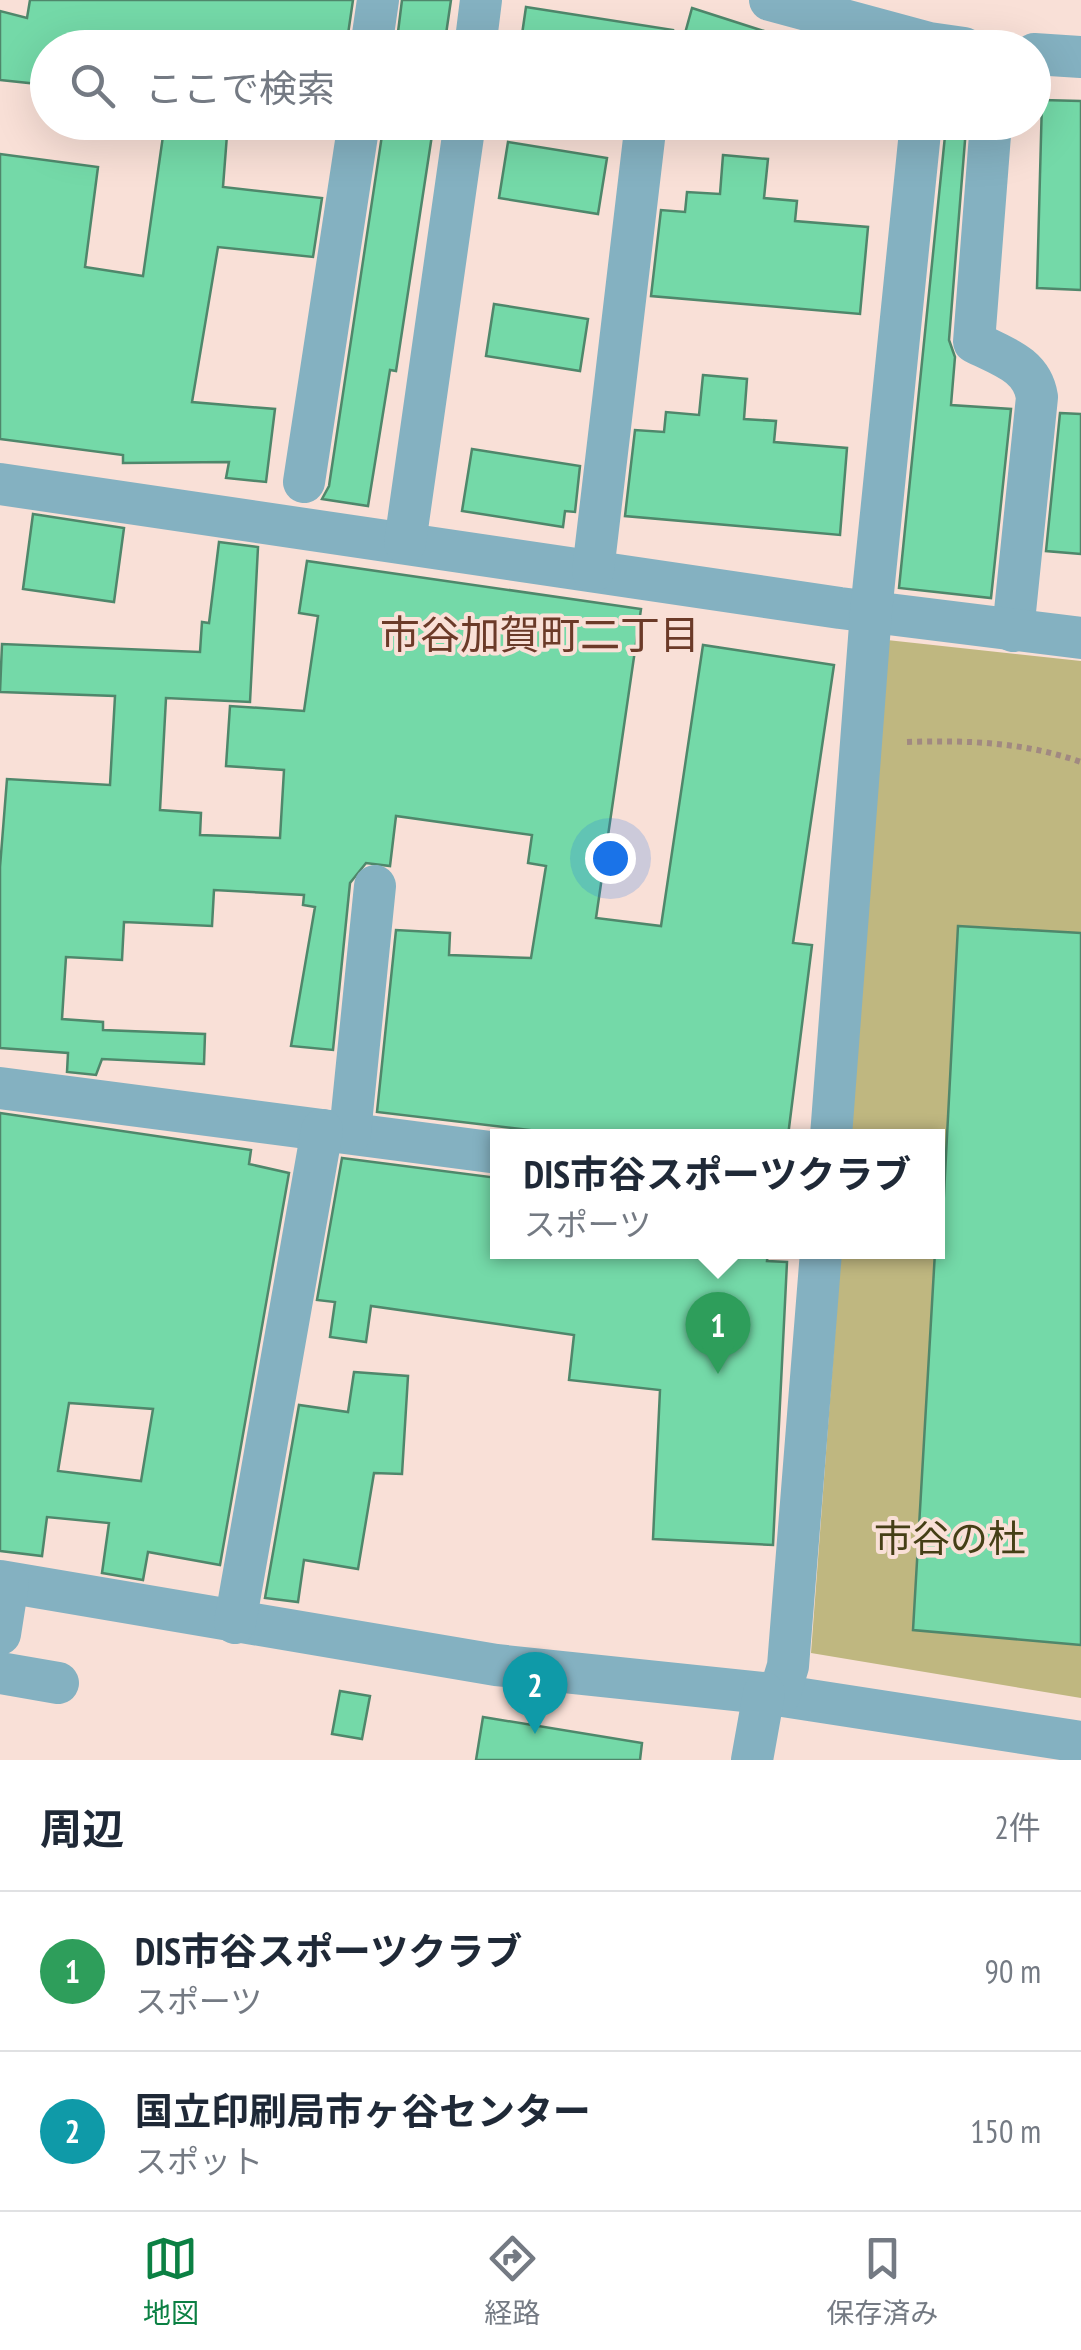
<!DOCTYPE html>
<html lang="ja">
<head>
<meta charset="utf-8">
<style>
  :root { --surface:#fff; --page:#f6f6f7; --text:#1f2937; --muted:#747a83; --line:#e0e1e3; --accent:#0b8043 }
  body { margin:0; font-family:"PT Sans Narrow","Noto Sans JP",sans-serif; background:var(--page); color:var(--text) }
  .you { position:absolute; left:610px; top:858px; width:35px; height:35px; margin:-25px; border:8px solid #fff; border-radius:50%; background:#1a73e8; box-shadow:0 0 0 15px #1a73e833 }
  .badge { display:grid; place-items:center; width:65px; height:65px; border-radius:50%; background:var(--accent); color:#fff; font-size:32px; font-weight:700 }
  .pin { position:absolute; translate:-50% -82px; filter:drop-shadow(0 2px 5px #0008) }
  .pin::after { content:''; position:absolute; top:52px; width:35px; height:30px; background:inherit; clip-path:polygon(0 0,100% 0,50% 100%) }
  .popup { position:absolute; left:490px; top:1129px; width:455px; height:130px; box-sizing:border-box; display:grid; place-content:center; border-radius:0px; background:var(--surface); filter:drop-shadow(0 2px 8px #0005); font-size:32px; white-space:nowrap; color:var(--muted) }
  .popup b { font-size:38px; color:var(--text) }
  .popup::after { content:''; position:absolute; left:50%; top:100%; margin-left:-20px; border:20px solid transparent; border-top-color:var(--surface) }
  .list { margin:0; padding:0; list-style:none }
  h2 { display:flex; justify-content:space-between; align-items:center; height:130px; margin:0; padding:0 40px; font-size:42px }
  h2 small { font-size:32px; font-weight:400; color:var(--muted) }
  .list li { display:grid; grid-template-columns:65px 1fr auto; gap:30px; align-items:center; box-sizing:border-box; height:160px; padding:0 40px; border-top:2px solid var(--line) }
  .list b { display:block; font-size:38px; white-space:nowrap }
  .list p { margin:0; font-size:32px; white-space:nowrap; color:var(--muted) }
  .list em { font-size:32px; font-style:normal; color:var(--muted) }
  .icon { flex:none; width:55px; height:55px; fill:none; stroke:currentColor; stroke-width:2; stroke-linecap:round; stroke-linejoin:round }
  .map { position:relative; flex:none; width:1081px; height:1760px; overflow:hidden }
  .search { position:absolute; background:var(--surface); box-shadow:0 10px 40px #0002; left:30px; right:30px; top:30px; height:110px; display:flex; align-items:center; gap:25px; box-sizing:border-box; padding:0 35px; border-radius:55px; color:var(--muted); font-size:38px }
  .sheet { height:450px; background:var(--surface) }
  nav { display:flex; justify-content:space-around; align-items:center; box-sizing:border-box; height:140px; border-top:2px solid var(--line); background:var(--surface); font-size:28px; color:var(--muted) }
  nav a { display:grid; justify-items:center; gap:5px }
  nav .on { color:var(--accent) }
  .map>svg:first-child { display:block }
  .green { fill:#bfb780 }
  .building { fill:#74d9a8; stroke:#4f876b; stroke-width:2.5; fill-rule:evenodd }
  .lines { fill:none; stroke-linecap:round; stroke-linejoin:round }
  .path { stroke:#a18981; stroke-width:6; stroke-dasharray:5 5; stroke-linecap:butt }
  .minor { stroke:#84b1c1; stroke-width:42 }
  .labels { text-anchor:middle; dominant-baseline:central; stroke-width:8; stroke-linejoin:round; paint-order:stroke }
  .park-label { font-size:38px; fill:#453f16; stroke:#f9e0d7 }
  .neighbourhood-label { font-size:40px; fill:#6b3a28; stroke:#f9e0d7 }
</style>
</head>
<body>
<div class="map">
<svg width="1081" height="1760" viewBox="0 0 1081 1760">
  <rect width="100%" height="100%" fill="#f9e0d7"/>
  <path class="green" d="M 887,640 L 1081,661 L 1081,1698 L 811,1653 L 841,1252 L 938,1252 L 938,1136 L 850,1136 Z"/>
  <g class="building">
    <path d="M 30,0 L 353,0 L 346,48 L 238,38 L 237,48 L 131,42 L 131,48 L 48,48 L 48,85 L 0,80 L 0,11 L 27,18 Z"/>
    <path d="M 402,0 L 451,0 L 444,48 L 396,48 Z"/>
    <path d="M 526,7 L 673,30 L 672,48 L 520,48 Z"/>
    <path d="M 692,8 L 795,41 L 794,48 L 716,48 L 684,37 Z"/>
    <path d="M 1042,100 L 1081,101 L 1081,290 L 1037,288 Z"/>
    <path d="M 165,122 L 228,122 L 223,187 L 322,198 L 313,257 L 218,247 L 192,402 L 275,409 L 266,482 L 226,478 L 229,462 L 123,463 L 123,455 L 0,439 L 0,154 L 98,167 L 85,267 L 143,276 Z"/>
    <path d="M 384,122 L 434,122 L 396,371 L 390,370 L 368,506 L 322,499 L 329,486 Z"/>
    <path d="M 946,126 L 966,128 L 949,340 L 955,357 L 951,405 L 1011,409 L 991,598 L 899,588 Z"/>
    <path d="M 508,142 L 607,158 L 598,214 L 499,198 Z"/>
    <path d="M 723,155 L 768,159 L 764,198 L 797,201 L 795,221 L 868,227 L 860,314 L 651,296 L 661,210 L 685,212 L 687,192 L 720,194 Z"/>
    <path d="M 494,304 L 588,319 L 580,371 L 486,356 Z"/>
    <path d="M 703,375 L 747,379 L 744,419 L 776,421 L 774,442 L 847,448 L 840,535 L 625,516 L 635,430 L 664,432 L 666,412 L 699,415 Z"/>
    <path d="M 1060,413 L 1081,414 L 1081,554 L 1046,551 Z"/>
    <path d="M 472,449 L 580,466 L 575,512 L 565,511 L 563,527 L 462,511 Z"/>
    <path d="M 33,514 L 124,528 L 114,602 L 23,589 Z"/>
    <path d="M 219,542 L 258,547 L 250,702 L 166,698 L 160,810 L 201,813 L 200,835 L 280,838 L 284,770 L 226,766 L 230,706 L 304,711 L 318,616 L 299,613 L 307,561 L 641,609 L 596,918 L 661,926 L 703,645 L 834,665 L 793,943 L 812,945 L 788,1136 L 581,1136 L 377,1112 L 396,930 L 450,933 L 449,955 L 531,958 L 546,866 L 528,863 L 532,835 L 396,816 L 390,866 L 366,863 L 350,883 L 333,1050 L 291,1046 L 315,907 L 303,905 L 304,895 L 214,890 L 212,926 L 124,922 L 122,960 L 66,957 L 62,1019 L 103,1022 L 103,1030 L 205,1034 L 204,1064 L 102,1059 L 96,1075 L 67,1072 L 68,1053 L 0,1048 L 0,867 L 7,779 L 110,785 L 115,696 L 0,692 L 2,644 L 200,652 L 202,622 L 209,623 Z"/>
    <path d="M 958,926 L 1081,933 L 1081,1645 L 913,1630 L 935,1252 L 941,1251 Z"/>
    <path d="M 0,1113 L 251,1150 L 249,1164 L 289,1173 L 220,1565 L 148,1552 L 143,1580 L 102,1573 L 109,1523 L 47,1517 L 42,1556 L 0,1551 ZM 69,1403 L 153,1409 L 141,1481 L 58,1471 Z"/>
    <path d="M 342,1158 L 498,1178 L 498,1252 L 768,1252 L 767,1261 L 787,1262 L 773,1545 L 653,1539 L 660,1390 L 569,1380 L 574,1335 L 371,1306 L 366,1342 L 330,1337 L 335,1302 L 317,1300 Z"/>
    <path d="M 354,1372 L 408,1376 L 402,1474 L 374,1473 L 358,1569 L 304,1560 L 298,1602 L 265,1598 L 299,1405 L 348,1412 Z"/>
    <path d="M 340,1691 L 370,1696 L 362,1739 L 332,1734 Z"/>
    <path d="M 483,1717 L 642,1743 L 640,1760 L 476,1760 Z"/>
  </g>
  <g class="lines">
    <path class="path" d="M 907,742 C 967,740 1024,742 1081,762"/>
    <g class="minor">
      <path d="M 770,0 L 929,43 L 964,48"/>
      <path d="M 371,48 L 378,0"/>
      <path d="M 475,48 L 481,0"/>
      <path d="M 1034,54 L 1081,57"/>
      <path d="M 991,122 L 974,342 C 1001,356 1032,364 1037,397 L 1013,631"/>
      <path d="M 304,482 L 359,122"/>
      <path d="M 0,484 L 840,608 L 1081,638"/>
      <path d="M 405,543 L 465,122"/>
      <path d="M 593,571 L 646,122"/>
      <path d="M 0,1088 L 498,1153"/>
      <path d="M 350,1133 L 375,886"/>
      <path d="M 831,1136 L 871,612 L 921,122"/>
      <path d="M 0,1581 L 496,1665 L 764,1693 L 1081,1742"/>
      <path d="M 235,1623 L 322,1130"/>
      <path d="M 0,1634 L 8,1583"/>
      <path d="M 0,1673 L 58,1683"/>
      <path d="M 779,1696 L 788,1666 L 821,1252"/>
      <path d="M 752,1760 L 764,1693"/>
    </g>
  </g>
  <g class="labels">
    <g class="park-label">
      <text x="950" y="1537">市谷の杜</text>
    </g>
    <g class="neighbourhood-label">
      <text x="540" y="634">市谷加賀町二丁目</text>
    </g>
  </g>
</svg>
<div class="you"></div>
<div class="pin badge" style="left:718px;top:1374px;background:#2e9e5b">1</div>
<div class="popup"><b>DIS市谷スポーツクラブ</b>スポーツ</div>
<div class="pin badge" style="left:535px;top:1734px;background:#0f9aa8">2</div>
<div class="search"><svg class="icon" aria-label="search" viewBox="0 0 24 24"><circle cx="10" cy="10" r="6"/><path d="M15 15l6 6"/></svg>ここで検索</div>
</div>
<section class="sheet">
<h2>周辺<small>2件</small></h2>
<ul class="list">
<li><span class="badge" style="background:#2e9e5b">1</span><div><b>DIS市谷スポーツクラブ</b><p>スポーツ</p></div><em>90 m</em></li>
<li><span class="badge" style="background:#0f9aa8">2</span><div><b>国立印刷局市ヶ谷センター</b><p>スポット</p></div><em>150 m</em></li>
</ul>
</section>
<nav>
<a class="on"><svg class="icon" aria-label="map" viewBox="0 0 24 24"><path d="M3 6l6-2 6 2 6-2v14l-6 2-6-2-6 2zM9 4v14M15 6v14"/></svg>地図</a>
<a><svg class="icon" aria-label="directions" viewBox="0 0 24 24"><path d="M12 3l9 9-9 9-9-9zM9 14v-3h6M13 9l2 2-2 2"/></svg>経路</a>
<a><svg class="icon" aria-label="saved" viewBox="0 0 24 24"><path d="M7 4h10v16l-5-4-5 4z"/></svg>保存済み</a>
</nav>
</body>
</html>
